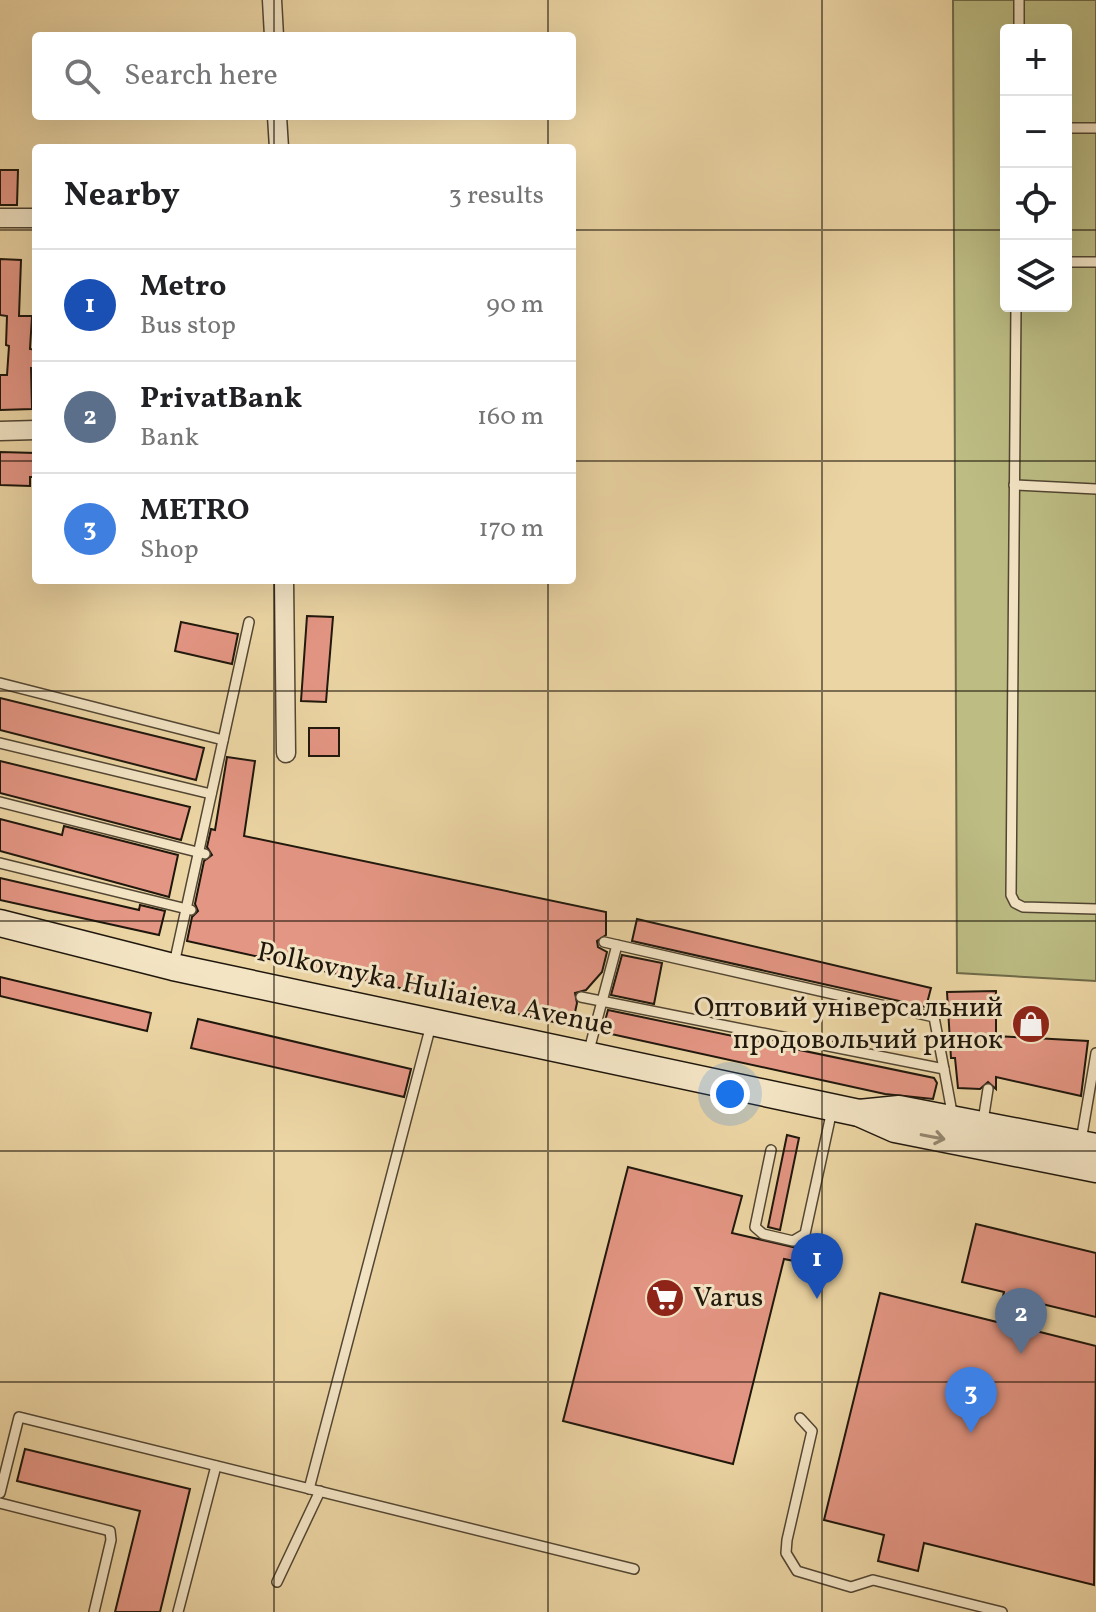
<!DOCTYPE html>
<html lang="en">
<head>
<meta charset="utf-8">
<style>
  :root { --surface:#fff; --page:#f6f6f6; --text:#202124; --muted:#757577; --line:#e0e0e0; --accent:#b45309 }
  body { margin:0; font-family:Vollkorn,serif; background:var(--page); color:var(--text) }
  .controls { position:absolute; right:24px; top:24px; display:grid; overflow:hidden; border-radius:8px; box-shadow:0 8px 32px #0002 }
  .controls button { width:72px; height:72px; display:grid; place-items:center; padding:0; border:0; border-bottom:2px solid var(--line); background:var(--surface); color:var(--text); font:40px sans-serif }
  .you { position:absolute; left:730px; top:1094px; width:28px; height:28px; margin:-20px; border:6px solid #fff; border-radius:50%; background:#1a73e8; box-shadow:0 0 0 12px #1a73e833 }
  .badge { display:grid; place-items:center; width:52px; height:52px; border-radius:50%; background:var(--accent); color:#fff; font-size:26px; font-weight:700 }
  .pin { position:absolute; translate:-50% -66px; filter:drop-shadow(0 2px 4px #0008) }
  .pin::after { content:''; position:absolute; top:42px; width:28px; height:24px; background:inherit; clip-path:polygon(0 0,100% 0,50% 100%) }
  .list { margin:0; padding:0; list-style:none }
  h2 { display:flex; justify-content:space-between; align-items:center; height:104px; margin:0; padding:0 32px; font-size:34px }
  h2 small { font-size:26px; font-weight:400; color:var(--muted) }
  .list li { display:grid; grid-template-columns:52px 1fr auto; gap:24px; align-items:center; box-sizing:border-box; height:112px; padding:0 32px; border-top:2px solid var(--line) }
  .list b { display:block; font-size:30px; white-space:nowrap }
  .list p { margin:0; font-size:26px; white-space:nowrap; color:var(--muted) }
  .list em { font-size:26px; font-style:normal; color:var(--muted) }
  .icon { flex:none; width:44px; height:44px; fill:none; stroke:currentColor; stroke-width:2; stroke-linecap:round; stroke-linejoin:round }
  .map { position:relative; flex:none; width:1096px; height:1612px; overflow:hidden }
  .search { position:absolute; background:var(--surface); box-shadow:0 8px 32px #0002; left:32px; top:32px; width:544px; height:88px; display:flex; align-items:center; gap:20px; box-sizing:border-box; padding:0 28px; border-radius:8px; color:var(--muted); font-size:30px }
  .panel { position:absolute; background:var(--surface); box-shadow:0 8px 32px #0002; left:32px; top:144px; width:544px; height:440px; border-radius:8px }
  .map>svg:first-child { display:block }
  .green { fill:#bcbc83; stroke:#6e6a48; stroke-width:2; fill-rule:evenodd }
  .building { fill:#e49684; stroke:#1f170c; stroke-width:2 }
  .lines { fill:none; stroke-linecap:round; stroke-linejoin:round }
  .lane-casing { stroke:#524632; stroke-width:12 }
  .street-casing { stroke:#524632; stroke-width:21 }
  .secondary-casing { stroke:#1f170c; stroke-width:29 }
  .lane { stroke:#f3e4c4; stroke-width:9 }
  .street { stroke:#f3e4c4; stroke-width:18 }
  .secondary { stroke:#f3e4c4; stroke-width:26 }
  .oneway { stroke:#948871 }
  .grid { fill:none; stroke:#1f170c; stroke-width:2; stroke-opacity:0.55 }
  .labels { text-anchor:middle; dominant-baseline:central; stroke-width:6; stroke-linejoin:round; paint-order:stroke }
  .street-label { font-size:28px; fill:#1f170c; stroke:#f3e4c4 }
  .poi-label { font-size:28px; fill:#1f170c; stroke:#f3e4c4; text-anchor:end }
</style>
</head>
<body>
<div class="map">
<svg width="1096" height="1612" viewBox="0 0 1096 1612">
  <rect width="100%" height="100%" fill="#ecd5a4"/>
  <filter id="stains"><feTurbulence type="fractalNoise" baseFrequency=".0025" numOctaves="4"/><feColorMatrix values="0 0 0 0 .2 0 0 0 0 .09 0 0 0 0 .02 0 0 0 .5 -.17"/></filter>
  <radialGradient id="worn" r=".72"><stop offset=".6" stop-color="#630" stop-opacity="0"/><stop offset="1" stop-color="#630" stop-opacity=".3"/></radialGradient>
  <path class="green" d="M 953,0 L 1096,0 L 1096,981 L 957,973 ZM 1006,30 L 1066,30 L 1066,306 L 1006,306 Z"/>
  <g class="building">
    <path d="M 0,170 L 18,170 L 17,205 L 0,205 Z"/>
    <path d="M 0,259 L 21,260 L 19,316 L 32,316 L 30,349 L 36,350 L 36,369 L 31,368 L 32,409 L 0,410 L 0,375 L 7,375 L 9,346 L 6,345 L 7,316 L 0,315 Z"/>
    <path d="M 0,452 L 36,453 L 36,477 L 30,477 L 30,486 L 0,485 Z"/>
    <path d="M 307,616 L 333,617 L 326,702 L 301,701 Z"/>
    <path d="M 181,622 L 238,634 L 232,664 L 175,651 Z"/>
    <path d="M 0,698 L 204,748 L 196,780 L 0,730 Z"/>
    <rect x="309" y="728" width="30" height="28"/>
    <path d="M 227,757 L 255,761 L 244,836 L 606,912 L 606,935 L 597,941 L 598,947 L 607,952 L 602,972 L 586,990 L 575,993 L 577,1003 L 572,1026 L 187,941 L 192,917 L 198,911 L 195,904 L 204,861 L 212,855 L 207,847 L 211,829 L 215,830 Z"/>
    <path d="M 0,761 L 190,807 L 181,840 L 0,793 Z"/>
    <path d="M 0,819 L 62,835 L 64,826 L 178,855 L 169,897 L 0,851 Z"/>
    <path d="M 0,878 L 139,910 L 140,905 L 165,911 L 159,935 L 0,900 Z"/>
    <path d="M 637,919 L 931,988 L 926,1007 L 632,941 Z"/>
    <path d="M 622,955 L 662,963 L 654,1004 L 611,995 Z"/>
    <path d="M 0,977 L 151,1013 L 147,1031 L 0,996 Z"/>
    <path d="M 996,991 L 996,1036 L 1088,1041 L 1081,1096 L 996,1077 L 996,1089 L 988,1082 L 980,1089 L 958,1088 L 955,1058 L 951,1058 L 947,992 Z"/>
    <path d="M 608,1010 L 934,1078 L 937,1083 L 933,1099 L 885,1094 L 602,1032 Z"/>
    <path d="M 198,1019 L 411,1069 L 404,1097 L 191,1048 Z"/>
    <path d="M 787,1135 L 799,1138 L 780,1230 L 768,1227 Z"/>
    <path d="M 628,1167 L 742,1196 L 732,1233 L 797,1248 L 794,1261 L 784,1259 L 733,1464 L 563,1421 Z"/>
    <path d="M 976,1224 L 1096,1253 L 1096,1317 L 1042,1304 L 1036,1331 L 1096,1346 L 1094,1585 L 924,1543 L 918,1571 L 878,1561 L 884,1535 L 824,1520 L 880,1293 L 997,1322 L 1004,1292 L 962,1282 Z"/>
    <path d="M 25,1449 L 190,1489 L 160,1612 L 115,1612 L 140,1511 L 17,1481 Z"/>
  </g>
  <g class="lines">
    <g class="lane-casing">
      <g id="lane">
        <path d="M 1019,30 L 1019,0"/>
        <path d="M 1066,128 L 1096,128"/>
        <path d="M 1066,262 L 1096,262"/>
        <path d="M 1016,306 L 1011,895 L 1015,903 L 1023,907 L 1096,909"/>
        <path d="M 1014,485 L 1096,489"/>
        <path d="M 0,683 L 223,740"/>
        <path d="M 0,743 L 211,794"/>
        <path d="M 0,802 L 205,854"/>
        <path d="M 0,863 L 191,910"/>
        <path d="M 604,942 L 934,1017 L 944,1069"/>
        <path d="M 174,964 L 249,622"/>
        <path d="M 581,997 L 944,1069 L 953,1118"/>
        <path d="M 588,1054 L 617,945"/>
        <path d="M 983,1121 L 988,1089"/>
        <path d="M 1081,1141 L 1096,1053"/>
        <path d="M 771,1150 L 755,1227 L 763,1234 L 793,1241 L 805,1234 L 832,1110"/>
        <path d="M 800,1418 L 812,1431 L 787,1540 L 786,1553 L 797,1571 L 851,1587 L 873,1580 L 1002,1612"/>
        <path d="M 309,1489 L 431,1025"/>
        <path d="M 0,1493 L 19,1417 L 634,1569"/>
        <path d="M 0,1503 L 110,1531 L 111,1540 L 94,1612"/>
        <path d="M 277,1582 L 320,1491"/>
        <path d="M 178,1612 L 216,1466"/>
      </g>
    </g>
    <g class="street-casing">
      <g id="street">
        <path d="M 272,0 L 274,36"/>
        <path d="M 277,116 L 279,148"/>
        <path d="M 0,218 L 36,218"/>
        <path d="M 0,431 L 36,430"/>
        <path d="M 284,580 L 286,753"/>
      </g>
    </g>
    <g class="secondary-casing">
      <g id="secondary">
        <path d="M 0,923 L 173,967 L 859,1113 L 895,1129 L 1096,1169"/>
        <path d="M 859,1113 L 899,1109 L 1096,1147"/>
      </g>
    </g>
    <use href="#lane" class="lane"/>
    <use href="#street" class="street"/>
    <use href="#secondary" class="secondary"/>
  </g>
  <defs><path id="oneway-shaft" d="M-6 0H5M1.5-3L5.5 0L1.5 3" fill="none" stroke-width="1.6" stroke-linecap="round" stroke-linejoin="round" transform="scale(2)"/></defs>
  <use class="oneway" href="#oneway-shaft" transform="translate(933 1137) rotate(11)"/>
  <path class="grid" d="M 274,0 L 274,36M 548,0 L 548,36M 822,0 L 822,1612M 274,116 L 274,148M 548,116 L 548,148M 0,230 L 36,230M 572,230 L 1006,230M 1066,230 L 1096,230M 0,461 L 36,461M 572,461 L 1096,461M 274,580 L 274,1612M 548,580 L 548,1612M 0,691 L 1096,691M 0,921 L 1096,921M 0,1151 L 1096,1151M 0,1382 L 1096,1382"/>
  <defs>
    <g id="shop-disc" transform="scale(2)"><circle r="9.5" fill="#8f2418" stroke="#f3e4c4"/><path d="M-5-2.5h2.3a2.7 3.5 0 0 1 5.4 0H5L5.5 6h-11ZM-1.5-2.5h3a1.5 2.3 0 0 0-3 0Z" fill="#fff"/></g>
    <g id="supermarket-disc" transform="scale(2)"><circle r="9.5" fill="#8f2418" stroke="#f3e4c4"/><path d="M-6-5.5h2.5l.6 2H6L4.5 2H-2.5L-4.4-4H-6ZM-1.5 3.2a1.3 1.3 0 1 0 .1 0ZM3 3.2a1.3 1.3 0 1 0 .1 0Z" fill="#fff"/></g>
  </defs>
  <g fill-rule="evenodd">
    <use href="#shop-disc" x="1031" y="1024"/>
    <use href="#supermarket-disc" x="665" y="1298"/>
  </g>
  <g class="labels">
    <g class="street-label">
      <text transform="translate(435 990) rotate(12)">Polkovnyka Huliaieva Avenue</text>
    </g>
    <g class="poi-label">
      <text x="1003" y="1008">Оптовий універсальний<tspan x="1003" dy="32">продовольчий ринок</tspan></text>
      <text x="693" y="1298" text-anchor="start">Varus</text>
    </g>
  </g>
  <rect width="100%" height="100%" filter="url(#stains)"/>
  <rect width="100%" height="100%" fill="url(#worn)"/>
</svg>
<div class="controls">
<button>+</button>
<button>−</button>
<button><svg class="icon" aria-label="locate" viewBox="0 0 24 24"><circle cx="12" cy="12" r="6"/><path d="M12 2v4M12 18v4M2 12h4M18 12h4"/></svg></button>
<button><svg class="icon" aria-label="layers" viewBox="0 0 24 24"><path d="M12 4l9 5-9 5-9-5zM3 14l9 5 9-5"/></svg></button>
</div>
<div class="you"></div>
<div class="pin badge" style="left:817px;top:1299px;background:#1a4fb4">1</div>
<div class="pin badge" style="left:1021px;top:1354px;background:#5c6f8a">2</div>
<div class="pin badge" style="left:971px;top:1433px;background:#3f7fe0">3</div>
<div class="search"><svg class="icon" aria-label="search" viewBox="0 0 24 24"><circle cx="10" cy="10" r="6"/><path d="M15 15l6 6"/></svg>Search here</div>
<section class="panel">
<h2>Nearby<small>3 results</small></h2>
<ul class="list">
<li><span class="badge" style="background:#1a4fb4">1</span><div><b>Metro</b><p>Bus stop</p></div><em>90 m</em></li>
<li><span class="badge" style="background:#5c6f8a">2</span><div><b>PrivatBank</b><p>Bank</p></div><em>160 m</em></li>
<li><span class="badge" style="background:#3f7fe0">3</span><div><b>METRO</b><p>Shop</p></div><em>170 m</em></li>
</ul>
</section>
</div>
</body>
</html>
